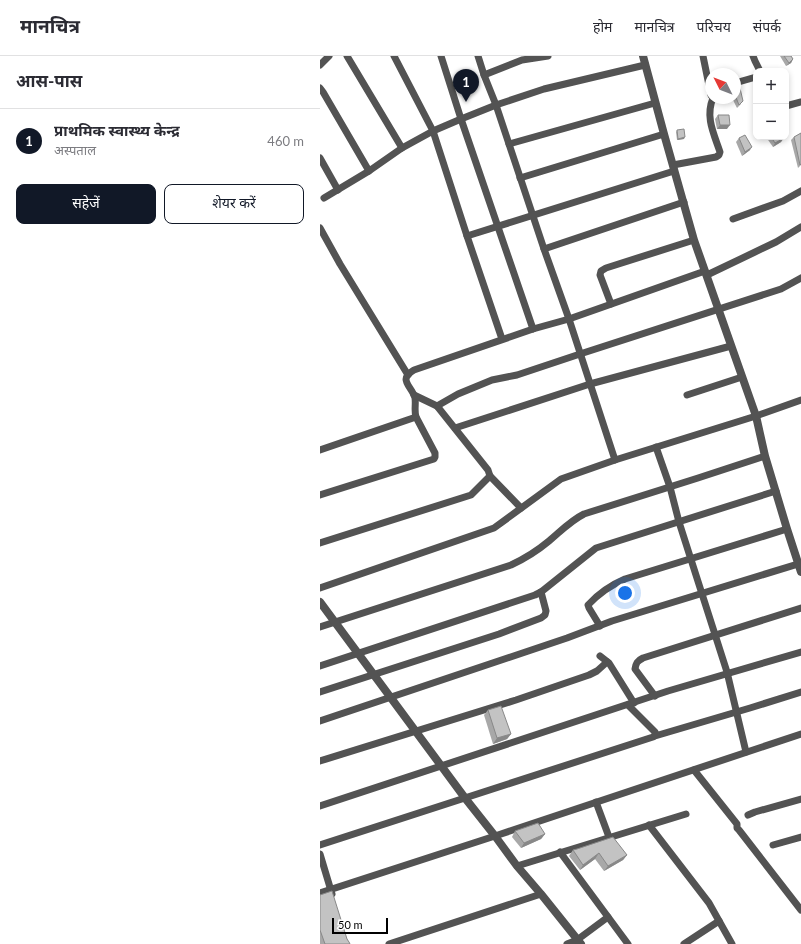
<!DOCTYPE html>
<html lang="hi">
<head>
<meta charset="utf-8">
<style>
  :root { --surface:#fff; --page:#f2f2f3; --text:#2b2b33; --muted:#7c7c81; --line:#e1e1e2; --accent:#111827 }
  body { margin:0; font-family:Lato,"Noto Sans Devanagari",sans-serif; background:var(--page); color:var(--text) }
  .controls { position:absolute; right:12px; top:12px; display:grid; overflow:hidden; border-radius:8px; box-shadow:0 2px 6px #0003 }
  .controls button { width:36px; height:36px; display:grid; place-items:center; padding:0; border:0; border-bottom:1px solid var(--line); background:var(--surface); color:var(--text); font:20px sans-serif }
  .compass { position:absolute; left:385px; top:12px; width:36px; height:36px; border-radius:50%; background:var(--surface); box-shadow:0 2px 6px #0003; rotate:312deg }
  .scale { position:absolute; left:12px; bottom:10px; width:56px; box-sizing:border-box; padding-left:4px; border:2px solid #000; border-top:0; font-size:11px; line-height:14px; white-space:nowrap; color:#000; -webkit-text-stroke:3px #fff; paint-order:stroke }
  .you { position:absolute; left:305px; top:537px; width:14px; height:14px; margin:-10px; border:3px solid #fff; border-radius:50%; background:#1a73e8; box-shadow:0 0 0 6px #1a73e833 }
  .badge { display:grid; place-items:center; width:26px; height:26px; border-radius:50%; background:var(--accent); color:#fff; font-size:13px; font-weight:700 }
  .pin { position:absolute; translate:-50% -33px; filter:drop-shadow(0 1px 2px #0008) }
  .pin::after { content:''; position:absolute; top:21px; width:14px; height:12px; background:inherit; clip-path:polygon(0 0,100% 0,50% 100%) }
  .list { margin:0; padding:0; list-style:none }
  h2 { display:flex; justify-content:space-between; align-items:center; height:52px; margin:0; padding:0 16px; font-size:17px }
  h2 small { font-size:13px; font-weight:400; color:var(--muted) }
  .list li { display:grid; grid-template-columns:26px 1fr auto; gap:12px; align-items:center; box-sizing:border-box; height:64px; padding:0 16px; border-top:1px solid var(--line) }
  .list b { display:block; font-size:15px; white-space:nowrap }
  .list p { margin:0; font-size:13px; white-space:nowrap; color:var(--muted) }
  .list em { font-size:13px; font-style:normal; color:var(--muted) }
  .actions { display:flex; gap:8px; padding:12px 16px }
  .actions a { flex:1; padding:9px 0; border:1px solid var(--accent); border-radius:8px; text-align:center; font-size:14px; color:var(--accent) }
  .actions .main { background:var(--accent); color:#fff }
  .map { position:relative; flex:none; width:481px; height:888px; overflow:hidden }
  header { display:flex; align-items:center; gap:24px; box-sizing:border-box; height:56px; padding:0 20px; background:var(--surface); border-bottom:1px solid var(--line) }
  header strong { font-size:19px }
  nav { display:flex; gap:22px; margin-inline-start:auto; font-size:14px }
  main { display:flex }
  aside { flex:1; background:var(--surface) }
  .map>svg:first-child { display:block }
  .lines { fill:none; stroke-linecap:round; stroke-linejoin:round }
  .minor { stroke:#535353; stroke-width:7 }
  .tertiary { stroke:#535353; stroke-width:8 }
  .wall { fill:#a8a8a8 }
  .shaded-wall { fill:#888 }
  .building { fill:#c3c3c3; stroke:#888 }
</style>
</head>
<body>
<header>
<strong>मानचित्र</strong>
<nav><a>होम</a><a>मानचित्र</a><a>परिचय</a><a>संपर्क</a></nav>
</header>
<main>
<aside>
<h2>आस-पास<small></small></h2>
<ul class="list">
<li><span class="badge">1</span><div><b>प्राथमिक स्वास्थ्य केन्द्र</b><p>अस्पताल</p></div><em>460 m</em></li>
</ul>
<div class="actions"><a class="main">सहेजें</a><a>शेयर करें</a></div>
</aside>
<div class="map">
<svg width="481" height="888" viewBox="0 0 481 888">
  <rect width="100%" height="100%" fill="#fff"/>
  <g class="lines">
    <g class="minor">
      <path d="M 27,0 L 82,92"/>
      <path d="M 74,0 L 113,75 L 147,180 L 182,283"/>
      <path d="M 121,0 L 141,63 L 213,273"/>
      <path d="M 158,0 L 164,19 L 176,49 L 224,193 L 249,263 L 295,404"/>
      <path d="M 383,0 L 391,39"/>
      <path d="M 433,0 L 435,5 L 440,15"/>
      <path d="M 0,9 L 9,0"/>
      <path d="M 164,19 L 202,4 L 228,0"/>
      <path d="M 415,27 L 436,21"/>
      <path d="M 0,32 L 3,36 L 49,115"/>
      <path d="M 466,50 L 481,46"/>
      <path d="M 189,88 L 335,47"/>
      <path d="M 0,102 L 18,134"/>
      <path d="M 353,109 L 396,101 L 399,99 L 400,96 C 394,78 385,61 393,42"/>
      <path d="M 200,122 L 344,78"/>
      <path d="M 4,142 L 49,115 L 82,92 L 113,75 L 141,63 L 176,49 L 224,33 L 325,9"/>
      <path d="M 413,163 L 463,145 L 481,135"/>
      <path d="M 0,172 L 20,208 L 88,319"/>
      <path d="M 147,180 L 354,115"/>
      <path d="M 224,193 L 364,146"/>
      <path d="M 387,219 L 456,186 L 481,171"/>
      <path d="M 291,248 L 280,219 L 281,215 L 286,212 L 374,184"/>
      <path d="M 367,339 L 422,321"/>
      <path d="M 117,350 L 138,338 L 172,324 L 197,319 L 260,298 L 461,233 L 481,222"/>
      <path d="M 135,372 L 270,328 L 411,290"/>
      <path d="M 336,391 L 350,431 L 359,466 L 407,616 L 426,696"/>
      <path d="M 0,394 L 96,361"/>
      <path d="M 170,420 L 201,452"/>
      <path d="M 0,439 L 114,403 L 115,401 L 115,397 L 96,361 C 94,355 96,348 95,342 C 92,330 77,324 94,314 L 213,273 L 249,263 L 385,215"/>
      <path d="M 0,487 L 151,439 L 170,420 L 168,414 L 117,350 L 94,339"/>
      <path d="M 0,532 L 174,472 L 241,423 L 295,404 L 436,360 L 481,344"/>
      <path d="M 280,570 L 269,552 L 268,549 C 279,537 291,529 305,523 L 467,473"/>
      <path d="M 0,571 L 191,509 C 204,503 217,495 229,485 C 240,476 250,465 264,458 L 378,422 L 445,400"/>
      <path d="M 280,600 L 289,607 L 314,647"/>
      <path d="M 0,610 L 215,539 L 221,536 L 276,492 L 456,435"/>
      <path d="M 0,636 L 179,578 L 221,562 L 225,559 L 226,555 L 221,536"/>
      <path d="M 335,640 L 315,613 C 316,607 317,605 323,602 L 481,552"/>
      <path d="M 0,665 L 247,582 L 292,565 L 481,507"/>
      <path d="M 335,680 L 430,652 L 481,636"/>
      <path d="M 0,705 L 196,644 L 269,619 L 277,615 L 287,606"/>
      <path d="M 374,714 L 417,768 L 417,772 L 419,774 L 481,854"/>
      <path d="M 276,746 L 289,781"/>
      <path d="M 0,750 L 348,635 L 481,596"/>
      <path d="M 428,759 L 435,756 L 481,743"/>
      <path d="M 329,769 L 389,847 L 412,888"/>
      <path d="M 0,789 L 333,681 L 336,678 L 335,676 L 308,649"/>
      <path d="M 453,789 L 481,781"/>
      <path d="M 240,796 L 308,888"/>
      <path d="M 0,798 L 12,838"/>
      <path d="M 197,810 L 366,758"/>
      <path d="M 0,837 L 175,780 L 481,678"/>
      <path d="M 69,888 L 221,838"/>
      <path d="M 247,888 L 257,884 L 288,861"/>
      <path d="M 364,888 L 399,865"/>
    </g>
    <g class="tertiary">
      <path d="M 323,0 L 344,78 L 374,184 L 436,360 L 445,400 L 467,473 L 481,516"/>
      <path d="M 0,546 L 145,742 L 175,780 L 197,810 L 221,838 L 261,888"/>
    </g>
  </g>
  <g class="wall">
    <path d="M 460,0 L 471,0 L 473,3 L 471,7 L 466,10 Z"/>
    <path d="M 415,27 L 421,48 L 417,52 L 412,42 L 415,42 Z"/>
    <path d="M 398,59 L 407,73 L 397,73 L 395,63 Z"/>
    <path d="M 357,74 L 364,83 L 357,84 L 356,76 Z"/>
    <path d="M 481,77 L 481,109 L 478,112 L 471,84 L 474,81 Z"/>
    <path d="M 446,81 L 463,81 L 461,86 L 453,91 Z"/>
    <path d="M 419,82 L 430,94 L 422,100 L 416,86 Z"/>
    <path d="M 168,654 L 191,678 L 187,683 L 173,688 L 164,659 Z"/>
    <path d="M 195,775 L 225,778 L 221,783 L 201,792 L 192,781 Z"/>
    <path d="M 253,794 L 307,799 L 303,804 L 284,815 L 275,803 L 260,814 L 249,800 Z"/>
    <path d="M 0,839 L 27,883 L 30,888 L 0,888 Z"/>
  </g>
  <g class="shaded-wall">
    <path d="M 473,3 L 471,7 L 466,10 Z"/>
    <path d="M 400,69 L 410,69 L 407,73 L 397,73 Z"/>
    <path d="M 365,81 L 364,83 L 357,84 L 358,83 Z"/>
    <path d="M 464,82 L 461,86 L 453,91 L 455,87 Z"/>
    <path d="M 432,91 L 430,94 L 422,100 L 425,96 Z"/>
    <path d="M 191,678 L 187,683 L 173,688 L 177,682 Z"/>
    <path d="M 225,778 L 221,783 L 201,792 L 204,787 Z"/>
    <path d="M 279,797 L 275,803 L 260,814 L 263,809 Z"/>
    <path d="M 307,799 L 303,804 L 284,815 L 288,810 Z"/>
  </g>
  <g class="building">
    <path d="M 464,0 L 471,0 L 473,3 L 469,7 Z"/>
    <path d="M 404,15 L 404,18 L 395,18 L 395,17 Z"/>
    <path d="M 415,27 L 419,28 L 423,45 L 419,49 L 415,39 Z"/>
    <path d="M 398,59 L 409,59 L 410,69 L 400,69 Z"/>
    <path d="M 364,73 L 365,81 L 358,83 L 357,74 Z"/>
    <path d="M 481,77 L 481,108 L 480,109 L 474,81 Z"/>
    <path d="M 425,79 L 432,91 L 425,96 L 419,82 Z"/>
    <path d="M 451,81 L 463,81 L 464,82 L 455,87 Z"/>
    <path d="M 181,650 L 191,678 L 177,682 L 168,654 Z"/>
    <path d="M 218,767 L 225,778 L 204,787 L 195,775 Z"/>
    <path d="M 293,781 L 307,799 L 288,810 L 279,797 L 263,809 L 253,794 L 257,793 Z"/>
    <path d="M 12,835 L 27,883 L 29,886 L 30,888 L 5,888 L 0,874 L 0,839 Z"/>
  </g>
</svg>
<div class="controls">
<button>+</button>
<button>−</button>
</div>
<svg class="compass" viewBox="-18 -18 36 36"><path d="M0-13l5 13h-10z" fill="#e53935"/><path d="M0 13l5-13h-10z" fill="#7c7c81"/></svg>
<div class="scale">50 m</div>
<div class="you"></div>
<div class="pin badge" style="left:146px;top:46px">1</div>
</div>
</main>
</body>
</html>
